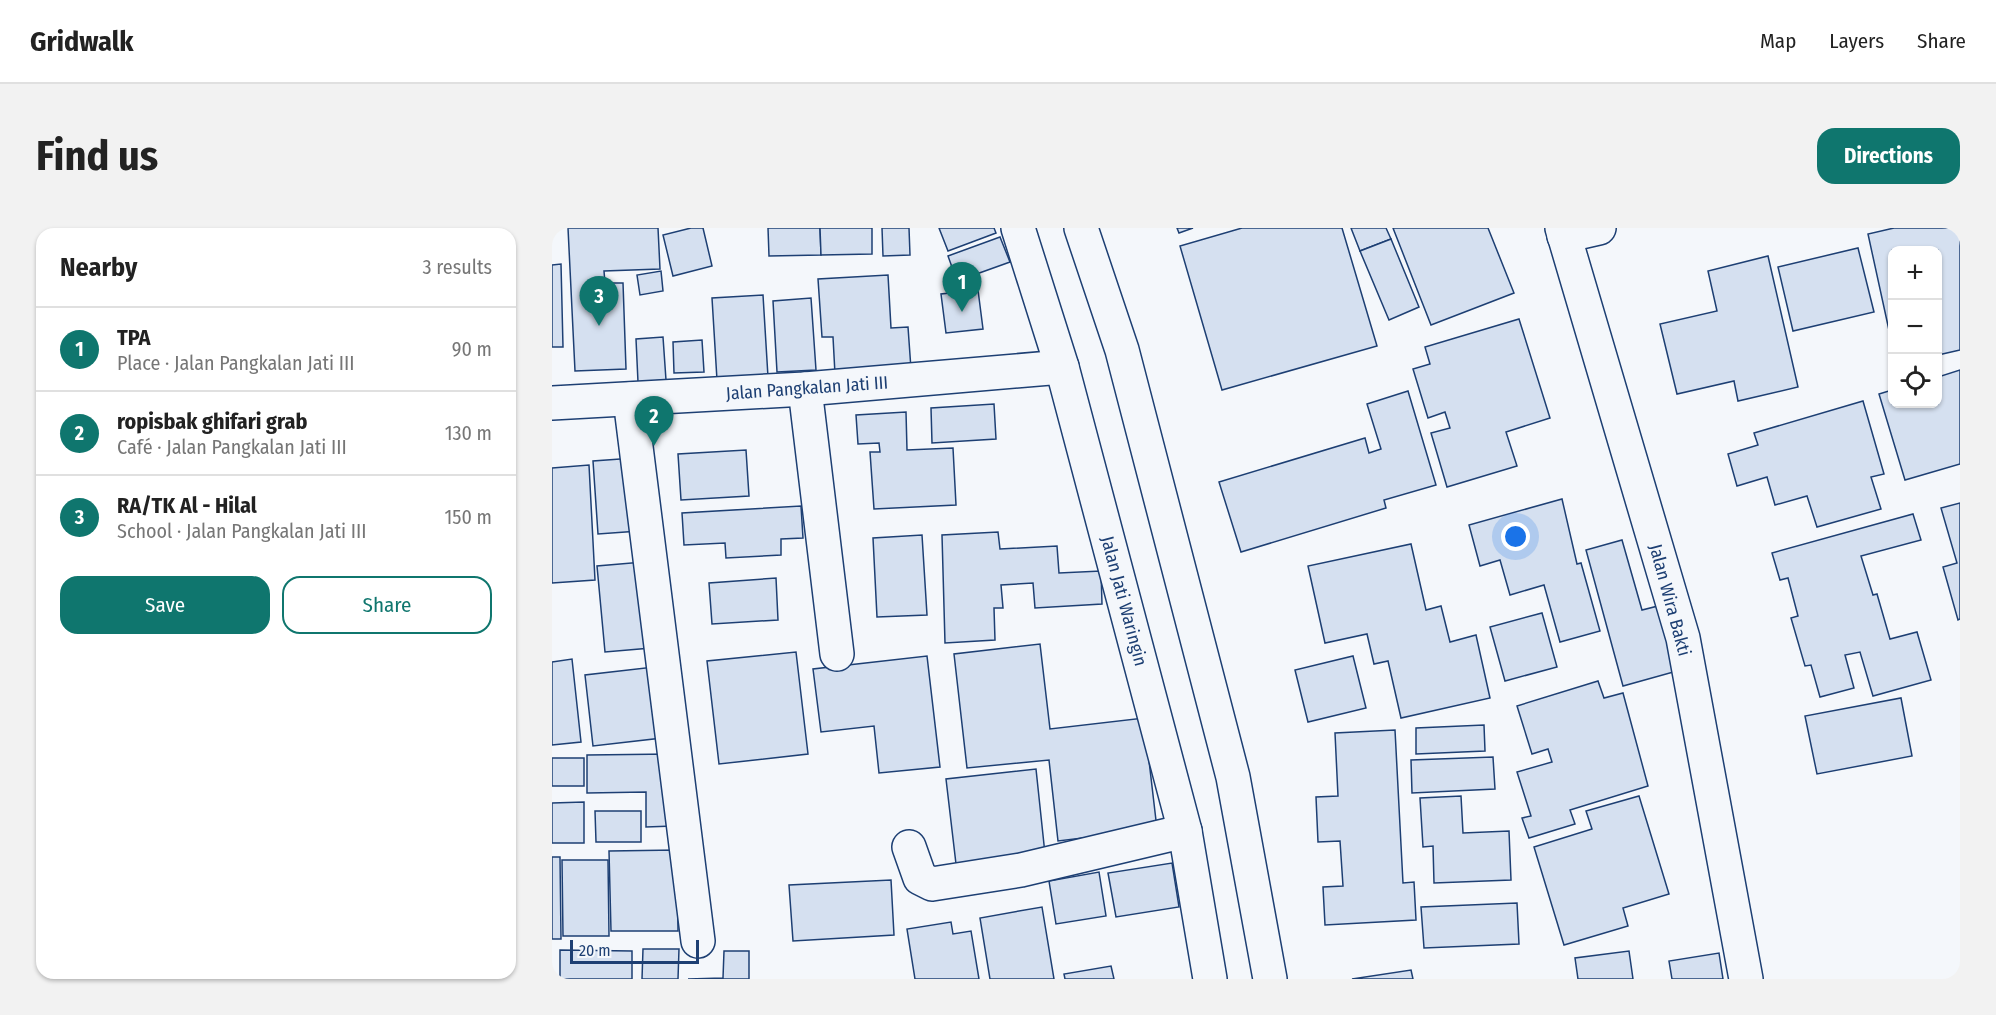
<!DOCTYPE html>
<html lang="en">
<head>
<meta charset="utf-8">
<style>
  :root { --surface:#fff; --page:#f2f2f2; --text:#222; --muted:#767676; --line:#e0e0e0; --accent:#0f766e }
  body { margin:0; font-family:"Fira Sans Condensed",sans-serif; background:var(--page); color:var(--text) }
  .controls { position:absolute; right:18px; top:18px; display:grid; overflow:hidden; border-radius:12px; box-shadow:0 2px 4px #0004 }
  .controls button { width:54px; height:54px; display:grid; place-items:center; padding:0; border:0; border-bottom:2px solid var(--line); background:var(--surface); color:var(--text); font:30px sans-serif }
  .scale { position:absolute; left:18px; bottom:15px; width:129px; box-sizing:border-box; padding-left:6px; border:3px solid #1d3f73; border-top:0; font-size:16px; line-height:21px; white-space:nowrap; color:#1d3f73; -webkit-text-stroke:4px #f4f7fb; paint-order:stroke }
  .you { position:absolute; left:964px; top:309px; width:21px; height:21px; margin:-15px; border:4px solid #fff; border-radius:50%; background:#1a73e8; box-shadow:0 0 0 9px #1a73e833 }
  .badge { display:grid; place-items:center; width:39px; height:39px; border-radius:50%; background:var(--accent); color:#fff; font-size:20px; font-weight:700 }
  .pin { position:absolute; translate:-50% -50px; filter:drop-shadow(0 2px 3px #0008) }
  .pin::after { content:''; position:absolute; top:32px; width:21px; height:18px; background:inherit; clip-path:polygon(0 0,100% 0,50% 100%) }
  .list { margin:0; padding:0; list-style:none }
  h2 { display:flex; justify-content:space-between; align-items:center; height:78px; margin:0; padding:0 24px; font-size:26px }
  h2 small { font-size:20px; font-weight:400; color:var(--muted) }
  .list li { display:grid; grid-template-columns:39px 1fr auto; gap:18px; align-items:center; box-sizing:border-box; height:84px; padding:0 24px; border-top:2px solid var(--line) }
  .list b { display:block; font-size:22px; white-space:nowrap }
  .list p { margin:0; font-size:20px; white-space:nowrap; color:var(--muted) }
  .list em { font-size:20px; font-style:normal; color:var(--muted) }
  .actions { display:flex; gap:12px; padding:18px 24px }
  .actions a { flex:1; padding:14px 0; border:2px solid var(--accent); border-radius:18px; text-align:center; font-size:21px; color:var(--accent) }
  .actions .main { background:var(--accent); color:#fff }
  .icon { flex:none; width:33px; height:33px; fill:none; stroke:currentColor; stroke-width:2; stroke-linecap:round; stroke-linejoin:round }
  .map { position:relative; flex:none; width:1408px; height:751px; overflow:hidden; border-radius:18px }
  header { display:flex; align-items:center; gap:36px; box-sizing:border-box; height:84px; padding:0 30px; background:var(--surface); border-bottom:2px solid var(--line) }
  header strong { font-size:28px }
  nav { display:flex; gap:33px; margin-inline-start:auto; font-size:21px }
  .intro { display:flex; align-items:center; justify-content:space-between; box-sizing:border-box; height:144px; padding:0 36px }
  h1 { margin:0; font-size:42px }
  .button { padding:15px 27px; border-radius:18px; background:var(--accent); color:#fff; font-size:21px; font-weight:700 }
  main { display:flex; gap:36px; padding:0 36px }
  aside { flex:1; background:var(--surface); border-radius:18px; box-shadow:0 2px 4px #0004 }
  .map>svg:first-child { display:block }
  .building { fill:#d5e0f0; stroke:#1d3f73; stroke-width:1.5 }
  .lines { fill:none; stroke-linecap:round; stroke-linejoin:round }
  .street-casing { stroke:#1d3f73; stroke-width:36 }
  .primary-casing { stroke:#1d3f73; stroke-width:36 }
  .street { stroke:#f4f7fb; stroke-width:33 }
  .primary { stroke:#f4f7fb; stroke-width:33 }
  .labels { text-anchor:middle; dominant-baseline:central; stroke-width:4.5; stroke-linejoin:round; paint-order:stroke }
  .street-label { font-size:18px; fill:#1d3f73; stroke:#f4f7fb }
</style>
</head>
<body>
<header>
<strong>Gridwalk</strong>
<nav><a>Map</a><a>Layers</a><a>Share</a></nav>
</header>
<div class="intro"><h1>Find us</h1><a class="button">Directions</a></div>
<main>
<aside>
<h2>Nearby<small>3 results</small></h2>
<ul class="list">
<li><span class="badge">1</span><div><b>TPA</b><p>Place · Jalan Pangkalan Jati III</p></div><em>90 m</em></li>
<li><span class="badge">2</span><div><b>ropisbak ghifari grab</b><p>Café · Jalan Pangkalan Jati III</p></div><em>130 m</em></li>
<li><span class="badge">3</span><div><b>RA/TK Al - Hilal</b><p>School · Jalan Pangkalan Jati III</p></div><em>150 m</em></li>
</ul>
<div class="actions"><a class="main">Save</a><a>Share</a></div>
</aside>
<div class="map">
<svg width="1408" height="751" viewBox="0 0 1408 751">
  <rect width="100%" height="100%" fill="#f4f7fb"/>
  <g class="building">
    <path d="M 16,0 L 106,0 L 108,41 L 52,43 L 53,55 L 71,55 L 74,141 L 23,143 Z"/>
    <path d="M 139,0 L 151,0 L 160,38 L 121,48 L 111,7 Z"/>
    <path d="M 216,0 L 268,0 L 269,27 L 217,28 Z"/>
    <path d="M 268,0 L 320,0 L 320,26 L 269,27 Z"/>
    <path d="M 330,0 L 357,0 L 358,27 L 331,28 Z"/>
    <path d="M 387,0 L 442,0 L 444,5 L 396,23 Z"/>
    <path d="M 625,0 L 641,0 L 627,5 Z"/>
    <path d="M 690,0 L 790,0 L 825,118 L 670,162 L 628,18 Z"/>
    <path d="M 799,0 L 834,0 L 839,11 L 808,23 Z"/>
    <path d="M 841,0 L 936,0 L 962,65 L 879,97 Z"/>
    <path d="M 1342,0 L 1408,0 L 1408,122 L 1386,127 L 1386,22 L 1340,22 L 1340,116 L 1316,6 Z"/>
    <path d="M 448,9 L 458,34 L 405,53 L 396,28 Z"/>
    <path d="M 839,11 L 867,79 L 837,92 L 808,23 Z"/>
    <path d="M 1306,20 L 1322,84 L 1241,103 L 1226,39 Z"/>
    <path d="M 1216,28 L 1246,159 L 1186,173 L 1182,153 L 1125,166 L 1108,96 L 1165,83 L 1156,43 Z"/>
    <path d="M 9,36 L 11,119 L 0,119 L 0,37 Z"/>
    <path d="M 109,43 L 111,63 L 88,67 L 85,47 Z"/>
    <path d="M 336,47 L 339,100 L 356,99 L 359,141 L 283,146 L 281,109 L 270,109 L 266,51 Z"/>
    <path d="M 426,62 L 431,101 L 394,105 L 389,66 Z"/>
    <path d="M 211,67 L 216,149 L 165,152 L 160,70 Z"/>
    <path d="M 259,70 L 264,142 L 225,144 L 221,73 Z"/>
    <path d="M 967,91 L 998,190 L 954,204 L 965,238 L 895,259 L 879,205 L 898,200 L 893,184 L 876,190 L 861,141 L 878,136 L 873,119 Z"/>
    <path d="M 111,109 L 114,152 L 86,154 L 84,111 Z"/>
    <path d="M 150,112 L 152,144 L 122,145 L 121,114 Z"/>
    <path d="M 1408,142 L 1408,236 L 1353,252 L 1327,166 L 1340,162 L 1340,176 L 1386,176 L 1386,149 Z"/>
    <path d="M 856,163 L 884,257 L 832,272 L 834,280 L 689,324 L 667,254 L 813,210 L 817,225 L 829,221 L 815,176 Z"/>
    <path d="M 1311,173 L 1332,246 L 1319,249 L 1329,281 L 1265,299 L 1255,268 L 1223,277 L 1215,249 L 1185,258 L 1176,226 L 1206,217 L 1202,205 Z"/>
    <path d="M 442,176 L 444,211 L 380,215 L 379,180 Z"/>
    <path d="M 354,184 L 355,222 L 401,220 L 404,277 L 322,281 L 318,224 L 328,224 L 327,215 L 306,216 L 304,187 Z"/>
    <path d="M 194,222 L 197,268 L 129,272 L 126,226 Z"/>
    <path d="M 82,230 L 87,303 L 46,306 L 41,233 Z"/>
    <path d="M 37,237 L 43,352 L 0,355 L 0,240 Z"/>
    <path d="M 1010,271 L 1025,336 L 1029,335 L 1048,403 L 1008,414 L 992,357 L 958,367 L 948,332 L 928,338 L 917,297 Z"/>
    <path d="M 1408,275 L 1408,391 L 1406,392 L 1391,339 L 1405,335 L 1389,280 Z"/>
    <path d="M 249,278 L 251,310 L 229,311 L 229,327 L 174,330 L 173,315 L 132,317 L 130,285 Z"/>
    <path d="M 1361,286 L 1369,312 L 1309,328 L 1321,367 L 1325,366 L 1338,411 L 1365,404 L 1379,452 L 1321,468 L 1308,424 L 1293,427 L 1302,460 L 1268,469 L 1259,437 L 1253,438 L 1239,390 L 1246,388 L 1236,350 L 1228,352 L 1220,325 Z"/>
    <path d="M 446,304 L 448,321 L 505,318 L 507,345 L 549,343 L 550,376 L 483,380 L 481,355 L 449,357 L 451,380 L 442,380 L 443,412 L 393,415 L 390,307 Z"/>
    <path d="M 370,307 L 375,387 L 325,389 L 321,310 Z"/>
    <path d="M 1070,312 L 1090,382 L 1106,378 L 1125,443 L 1071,458 L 1034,322 Z"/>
    <path d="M 859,316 L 874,382 L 889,378 L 898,414 L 924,407 L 938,470 L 849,490 L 836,433 L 822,436 L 815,406 L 773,415 L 756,338 Z"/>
    <path d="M 91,334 L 99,420 L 53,424 L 45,338 Z"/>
    <path d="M 224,350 L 226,392 L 160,396 L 157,355 Z"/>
    <path d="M 990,385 L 1005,439 L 953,453 L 938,399 Z"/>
    <path d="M 488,416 L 498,501 L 592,490 L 605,601 L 506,613 L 497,532 L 415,540 L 402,426 Z"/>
    <path d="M 244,424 L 256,526 L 167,536 L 155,433 Z"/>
    <path d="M 375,428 L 388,539 L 327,545 L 322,498 L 269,504 L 261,441 Z"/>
    <path d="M 801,428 L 814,480 L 756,494 L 743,442 Z"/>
    <path d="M 20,431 L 29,514 L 0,517 L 0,434 Z"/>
    <path d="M 102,439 L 110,510 L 41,518 L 33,447 Z"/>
    <path d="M 1046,453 L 1052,470 L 1071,465 L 1096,558 L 1018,582 L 1023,596 L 977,610 L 970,590 L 979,588 L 965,544 L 1000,534 L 996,521 L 980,526 L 965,478 Z"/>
    <path d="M 1349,470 L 1360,528 L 1265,546 L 1253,488 Z"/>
    <path d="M 932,497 L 933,523 L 864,526 L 864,500 Z"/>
    <path d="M 843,502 L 851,655 L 862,654 L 864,692 L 773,697 L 771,659 L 791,658 L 788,613 L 766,614 L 764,569 L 786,568 L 783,505 Z"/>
    <path d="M 119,526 L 121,598 L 94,599 L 94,564 L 35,565 L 35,527 Z"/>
    <path d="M 941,529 L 943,561 L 860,565 L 859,532 Z"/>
    <rect x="0" y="530" width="32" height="28"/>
    <path d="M 484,541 L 493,626 L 404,636 L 394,551 Z"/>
    <path d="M 909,568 L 911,605 L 957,603 L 959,652 L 882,655 L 881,618 L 871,619 L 868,570 Z"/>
    <path d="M 1087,568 L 1117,666 L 1071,680 L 1076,698 L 1012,717 L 982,619 L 1040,601 L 1034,583 Z"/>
    <path d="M 32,574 L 32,615 L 0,615 L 0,575 Z"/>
    <path d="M 43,583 L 89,583 L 89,614 L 44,614 Z"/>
    <path d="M 125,622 L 126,703 L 59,703 L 57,623 Z"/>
    <path d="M 0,629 L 8,629 L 9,711 L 0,711 Z"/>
    <path d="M 10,632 L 56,632 L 57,708 L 11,708 Z"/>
    <path d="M 620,635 L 627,679 L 564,689 L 556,645 Z"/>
    <path d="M 547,644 L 554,688 L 504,696 L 497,653 Z"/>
    <path d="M 339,652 L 342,707 L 241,713 L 237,657 Z"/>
    <path d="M 965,675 L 967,716 L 872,720 L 869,679 Z"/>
    <path d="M 490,679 L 502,751 L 438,751 L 428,690 Z"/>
    <path d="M 399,694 L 401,706 L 419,703 L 427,751 L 363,751 L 355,701 Z"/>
    <path d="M 91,721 L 127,721 L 126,751 L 90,751 Z"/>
    <path d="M 8,722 L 80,723 L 80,751 L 8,751 Z"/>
    <path d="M 172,723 L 197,723 L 197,751 L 136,751 L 171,750 Z"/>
    <path d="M 1077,723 L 1081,751 L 1026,751 L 1023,730 Z"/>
    <path d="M 1167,725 L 1171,751 L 1120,751 L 1117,733 Z"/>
    <path d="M 559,738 L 562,751 L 513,751 L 512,746 Z"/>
    <path d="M 859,742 L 861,751 L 800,751 Z"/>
  </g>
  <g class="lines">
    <g class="street-casing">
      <g id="street">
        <path d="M 1010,0 L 1131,410 L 1194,751"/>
        <path d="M 1012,8 L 1047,0"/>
        <path d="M 253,161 L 285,426"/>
        <path d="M 78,171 L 146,713"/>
        <path d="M 0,175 L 253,161 L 510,139"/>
        <path d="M 357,619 L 368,650 L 380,656 L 469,642 L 633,603"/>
      </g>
    </g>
    <g class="primary-casing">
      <g id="primary">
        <path d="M 466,0 L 510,139 L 633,603 L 658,751"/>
        <path d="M 529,0 L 570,122 L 681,549 L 718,751"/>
      </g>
    </g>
    <use href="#street" class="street"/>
    <use href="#primary" class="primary"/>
  </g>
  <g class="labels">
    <g class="street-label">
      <text transform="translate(255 160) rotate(-4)">Jalan Pangkalan Jati III</text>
      <text transform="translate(1118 372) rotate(75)">Jalan Wira Bakti</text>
      <text transform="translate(572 373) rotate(75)">Jalan Jati Waringin</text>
    </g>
  </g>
</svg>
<div class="controls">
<button>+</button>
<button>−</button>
<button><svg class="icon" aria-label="locate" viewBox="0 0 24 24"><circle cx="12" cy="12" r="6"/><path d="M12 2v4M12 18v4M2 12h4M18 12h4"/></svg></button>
</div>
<div class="scale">20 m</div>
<div class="you"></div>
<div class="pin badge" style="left:410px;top:84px">1</div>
<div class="pin badge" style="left:102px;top:218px">2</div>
<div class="pin badge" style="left:47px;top:98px">3</div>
</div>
</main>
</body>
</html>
